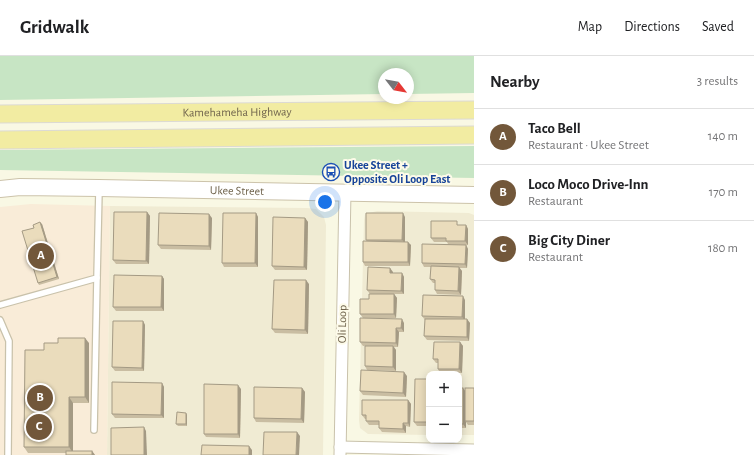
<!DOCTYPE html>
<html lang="en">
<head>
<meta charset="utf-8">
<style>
  :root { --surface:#fff; --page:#f6f6f6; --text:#202124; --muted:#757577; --line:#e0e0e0; --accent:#72573a }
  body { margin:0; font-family:"Alegreya Sans",sans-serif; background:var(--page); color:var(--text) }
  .controls { position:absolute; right:12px; bottom:12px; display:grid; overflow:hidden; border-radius:8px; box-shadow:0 2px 10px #0003 }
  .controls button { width:36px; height:36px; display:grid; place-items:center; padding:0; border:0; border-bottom:1px solid var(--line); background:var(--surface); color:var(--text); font:20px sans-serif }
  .compass { position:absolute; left:378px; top:12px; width:36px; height:36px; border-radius:50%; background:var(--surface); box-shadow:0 2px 10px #0003; rotate:121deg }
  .you { position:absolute; left:325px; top:146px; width:14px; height:14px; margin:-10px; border:3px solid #fff; border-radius:50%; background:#1a73e8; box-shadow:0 0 0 6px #1a73e833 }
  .badge { display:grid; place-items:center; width:26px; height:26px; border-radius:50%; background:var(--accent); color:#fff; font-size:13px; font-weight:700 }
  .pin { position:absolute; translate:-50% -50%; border:2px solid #fff; box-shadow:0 1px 4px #0006 }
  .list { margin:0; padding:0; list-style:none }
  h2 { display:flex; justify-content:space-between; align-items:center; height:52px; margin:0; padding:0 16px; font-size:17px }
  h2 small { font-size:13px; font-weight:400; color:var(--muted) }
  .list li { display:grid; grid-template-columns:26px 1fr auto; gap:12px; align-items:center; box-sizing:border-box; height:56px; padding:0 16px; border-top:1px solid var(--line) }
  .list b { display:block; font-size:15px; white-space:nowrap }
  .list p { margin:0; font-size:13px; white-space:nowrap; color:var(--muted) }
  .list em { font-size:13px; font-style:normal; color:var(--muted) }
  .map { position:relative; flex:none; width:474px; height:399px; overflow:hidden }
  header { display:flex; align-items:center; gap:24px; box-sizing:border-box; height:56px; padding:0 20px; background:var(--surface); border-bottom:1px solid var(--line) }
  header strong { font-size:19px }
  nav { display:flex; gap:22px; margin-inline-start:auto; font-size:14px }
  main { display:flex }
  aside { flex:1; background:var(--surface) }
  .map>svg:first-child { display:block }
  .residential { fill:#f0ebd3 }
  .commercial { fill:#f9ecd8 }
  .green { fill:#c7e5c4 }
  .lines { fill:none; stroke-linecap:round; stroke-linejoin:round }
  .lane-casing { stroke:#c9c2ab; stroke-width:8 }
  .street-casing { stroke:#c9c2ab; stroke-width:13 }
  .secondary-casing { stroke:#ccc3aa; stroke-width:18 }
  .primary-casing { stroke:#dcdad4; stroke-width:19 }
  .lane { stroke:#fff; stroke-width:5.5 }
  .street { stroke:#fff; stroke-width:11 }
  .secondary { stroke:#fff; stroke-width:16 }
  .primary { stroke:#f2eca2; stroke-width:17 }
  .wall { fill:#c9bda2 }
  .shaded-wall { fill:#a49a84 }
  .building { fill:#eadcbc; stroke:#a49a84 }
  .labels { text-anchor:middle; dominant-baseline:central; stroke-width:4; stroke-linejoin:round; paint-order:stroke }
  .street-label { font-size:12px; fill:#6f634c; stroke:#fdfbe9 }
  .transit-label { font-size:12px; font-weight:bold; fill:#164399; stroke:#fdfbe9; text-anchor:start }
</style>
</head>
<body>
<header>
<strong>Gridwalk</strong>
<nav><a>Map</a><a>Directions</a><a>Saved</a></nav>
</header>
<main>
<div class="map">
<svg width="474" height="399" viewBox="0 0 474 399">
  <rect width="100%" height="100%" fill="#f9f8e4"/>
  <g class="residential">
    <path d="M 110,150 L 307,152 L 316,153 L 324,161 L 326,169 L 323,399 L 107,399 Z"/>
    <path d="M 377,155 L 469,157 L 474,159 L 474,379 L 459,379 L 459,318 L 429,318 L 429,379 L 368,378 L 360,372 L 359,364 L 364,164 L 365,158 Z"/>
  </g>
  <path class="commercial" d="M 31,148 L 110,150 L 107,399 L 0,399 L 0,151 Z"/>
  <g class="green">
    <path d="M 0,0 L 474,0 L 474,37 L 408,38 L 408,18 L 384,18 L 384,38 L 0,44 Z"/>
    <path d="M 474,90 L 474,122 L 0,114 L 0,94 Z"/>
  </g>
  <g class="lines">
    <g class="lane-casing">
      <g id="lane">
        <path d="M 0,249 L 97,222 L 99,134"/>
        <path d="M 0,264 L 9,285 L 8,399"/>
        <path d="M 94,374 L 97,222"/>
      </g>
    </g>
    <g class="street-casing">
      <g id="street">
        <path d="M 340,391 L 474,394"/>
        <path d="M 340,399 L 345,136"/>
      </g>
    </g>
    <g class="secondary-casing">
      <g id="secondary">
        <path id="s1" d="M 0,133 L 20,131 L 99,132 L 474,139"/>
      </g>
    </g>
    <g class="primary-casing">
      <g id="primary">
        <path id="s2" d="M 0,58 L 474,54"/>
        <path d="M 0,84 L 474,79"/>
      </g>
    </g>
    <use href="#lane" class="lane"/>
    <use href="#street" class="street"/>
    <use href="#secondary" class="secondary"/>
    <use href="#primary" class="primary"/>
  </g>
  <g class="wall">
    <path d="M 147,156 L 150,160 L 149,208 L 116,208 L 113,204 Z"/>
    <path d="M 256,157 L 258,161 L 258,211 L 224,211 L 222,207 Z"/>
    <path d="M 405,161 L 405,186 L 411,189 L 410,210 L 365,210 L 363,206 L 367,185 L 366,184 Z"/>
    <path d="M 212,162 L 211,194 L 161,193 L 158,189 Z"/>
    <path d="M 305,162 L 308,166 L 307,214 L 275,214 L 272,210 Z"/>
    <path d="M 42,168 L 59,223 L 39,229 L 38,227 L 34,172 Z"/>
    <path d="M 460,169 L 466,169 L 468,173 L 468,189 L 466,189 L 468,193 L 467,212 L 459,212 L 462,215 L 461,239 L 437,238 L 435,234 L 435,227 L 433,227 L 430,223 L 431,211 L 424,211 L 422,207 L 448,188 L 447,186 L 434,186 L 431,182 Z"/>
    <path d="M 393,216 L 393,217 L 402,217 L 404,221 L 404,238 L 394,238 L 397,242 L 396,262 L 363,262 L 360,258 L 369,243 L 370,238 L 367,234 Z"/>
    <path d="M 162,220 L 164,223 L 164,255 L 116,255 L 113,251 Z"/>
    <path d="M 309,228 L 308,278 L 275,277 L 272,273 Z"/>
    <path d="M 465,244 L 465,263 L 470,267 L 469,285 L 427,284 L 424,280 L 425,264 L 422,260 Z"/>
    <path d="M 143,265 L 145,269 L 144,315 L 115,315 L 112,311 Z"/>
    <path d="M 404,267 L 404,276 L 399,276 L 398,291 L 394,291 L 396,294 L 396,315 L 367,314 L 365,310 L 365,290 L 363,290 L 360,286 Z"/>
    <path d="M 460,286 L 463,290 L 462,317 L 440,317 L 438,313 L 438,307 L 436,307 L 433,303 Z"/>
    <path d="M 89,287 L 89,347 L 73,347 L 73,395 L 92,395 L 95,399 L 66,399 L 66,397 L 28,397 L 24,391 Z"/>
    <path d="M 407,320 L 406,341 L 363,339 L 360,335 Z"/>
    <path d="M 429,323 L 429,370 L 417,370 L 414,366 Z"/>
    <path d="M 162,327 L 164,331 L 164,362 L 115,362 L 112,358 Z"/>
    <path d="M 302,332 L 305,336 L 304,367 L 256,366 L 254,362 Z"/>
    <path d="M 459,332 L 465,335 L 474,332 L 474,369 L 468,369 L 466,366 L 466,372 L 459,372 Z"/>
    <path d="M 241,333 L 240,382 L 206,381 L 204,378 Z"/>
    <path d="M 408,344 L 411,348 L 410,371 L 406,370 L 406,377 L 382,376 L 379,372 L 379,369 L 369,369 L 366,365 L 366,363 L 365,363 L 362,359 Z"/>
    <path d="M 186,357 L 187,359 L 187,370 L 178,370 L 176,368 Z"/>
  </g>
  <g class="shaded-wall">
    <path d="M 147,156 L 150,160 L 149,208 L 146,205 Z"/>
    <path d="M 256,157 L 258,161 L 258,211 L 255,207 Z"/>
    <path d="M 403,157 L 405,161 L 405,188 L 402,184 Z"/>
    <path d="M 209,158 L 212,162 L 211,194 L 209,190 Z"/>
    <path d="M 305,162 L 308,166 L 307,214 L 304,211 Z"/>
    <path d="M 40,166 L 42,168 L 59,223 L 57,221 Z"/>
    <path d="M 466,169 L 468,173 L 468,189 L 465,185 Z"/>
    <path d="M 408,186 L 411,189 L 410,210 L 408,206 Z"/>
    <path d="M 466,189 L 468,193 L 467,212 L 465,208 Z"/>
    <path d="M 459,211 L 462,215 L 461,239 L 458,235 Z"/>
    <path d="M 390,212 L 393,216 L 393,220 L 390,217 Z"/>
    <path d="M 402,217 L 404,221 L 404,238 L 401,235 Z"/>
    <path d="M 162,220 L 164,223 L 164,255 L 161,251 Z"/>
    <path d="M 306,224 L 309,228 L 308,278 L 305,274 Z"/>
    <path d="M 394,238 L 397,242 L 396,262 L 394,258 Z"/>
    <path d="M 463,240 L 465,244 L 465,265 L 462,261 Z"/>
    <path d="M 402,263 L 404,267 L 404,276 L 401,272 Z"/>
    <path d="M 467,263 L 470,267 L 469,285 L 467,281 Z"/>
    <path d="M 143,265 L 145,269 L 144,315 L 142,312 Z"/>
    <path d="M 396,272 L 399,276 L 398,291 L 396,287 Z"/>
    <path d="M 85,282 L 89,287 L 89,347 L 85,341 Z"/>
    <path d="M 460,286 L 463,290 L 462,317 L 459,313 Z"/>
    <path d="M 393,290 L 396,294 L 396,315 L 393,311 Z"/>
    <path d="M 404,316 L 407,320 L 406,341 L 403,337 Z"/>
    <path d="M 162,327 L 164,331 L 164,362 L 161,359 Z"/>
    <path d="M 238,329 L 241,333 L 240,382 L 238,378 Z"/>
    <path d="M 302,332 L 305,336 L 304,367 L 301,363 Z"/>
    <path d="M 463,332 L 466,336 L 465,365 L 466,366 L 466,372 L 463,368 Z"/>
    <path d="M 69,341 L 73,347 L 73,397 L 69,391 Z"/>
    <path d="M 408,344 L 411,348 L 410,371 L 408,367 Z"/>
    <path d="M 186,357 L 187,359 L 187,370 L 186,368 Z"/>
    <path d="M 403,367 L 406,370 L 406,377 L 403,373 Z"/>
    <path d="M 144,371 L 146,375 L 147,399 L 144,399 Z"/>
    <path d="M 297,376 L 300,380 L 299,399 L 296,399 Z"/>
    <path d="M 249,390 L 252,394 L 252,399 L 249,399 Z"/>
    <path d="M 92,395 L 95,399 L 92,399 Z"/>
  </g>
  <g class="building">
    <path d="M 114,156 L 147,156 L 146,205 L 113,204 Z"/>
    <path d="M 159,157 L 209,158 L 209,190 L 158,189 Z"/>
    <path d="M 223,157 L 256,157 L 255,207 L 222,207 Z"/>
    <path d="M 366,157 L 403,157 L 402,184 L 366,184 Z"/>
    <path d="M 273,161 L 305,162 L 304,211 L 272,210 Z"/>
    <path d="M 431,165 L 457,165 L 457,169 L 466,169 L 465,185 L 446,185 L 446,182 L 431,182 Z"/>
    <path d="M 40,166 L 57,221 L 38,227 L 22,175 L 34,172 L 33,169 Z"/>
    <path d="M 363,185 L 408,186 L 408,206 L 363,206 Z"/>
    <path d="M 422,188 L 466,189 L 465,208 L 422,207 Z"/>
    <path d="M 431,210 L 459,211 L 458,235 L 435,234 L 435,224 L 430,223 Z"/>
    <path d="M 368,211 L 390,212 L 390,217 L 402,217 L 401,235 L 367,234 Z"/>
    <path d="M 114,219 L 162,220 L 161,251 L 113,251 Z"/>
    <path d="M 274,224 L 306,224 L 305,274 L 272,273 Z"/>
    <path d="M 369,238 L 394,238 L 394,258 L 360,258 L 360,243 L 369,243 Z"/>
    <path d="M 423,239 L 463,240 L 462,261 L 422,260 Z"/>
    <path d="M 360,262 L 402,263 L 401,272 L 396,272 L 396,287 L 360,286 Z"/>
    <path d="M 425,263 L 467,263 L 467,281 L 424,280 Z"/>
    <path d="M 113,265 L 143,265 L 142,312 L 112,311 Z"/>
    <path d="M 58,282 L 85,282 L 85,341 L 69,341 L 69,391 L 24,391 L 25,294 L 44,294 L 44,287 L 58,287 Z"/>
    <path d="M 434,286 L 460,286 L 459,313 L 438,313 L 438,303 L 433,303 Z"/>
    <path d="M 365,290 L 393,290 L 393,311 L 365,310 Z"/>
    <path d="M 361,314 L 404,316 L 403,337 L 360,335 Z"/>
    <path d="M 415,323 L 429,323 L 429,366 L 414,366 Z"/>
    <path d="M 112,326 L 162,327 L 161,359 L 112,358 Z"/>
    <path d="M 204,328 L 238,329 L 238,378 L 204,378 Z"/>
    <path d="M 254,331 L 302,332 L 301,363 L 254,362 Z"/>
    <rect x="459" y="332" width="4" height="36"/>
    <rect x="465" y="332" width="9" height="33"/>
    <path d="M 362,344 L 408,344 L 408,367 L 403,367 L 403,373 L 379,372 L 379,365 L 366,365 L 366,359 L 362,359 Z"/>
    <path d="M 177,356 L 186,357 L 186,368 L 176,368 Z"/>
    <path d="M 144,371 L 144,399 L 111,399 L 111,372 Z"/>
    <path d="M 264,376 L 297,376 L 296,399 L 263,399 Z"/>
    <path d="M 202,389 L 249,390 L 249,399 L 201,399 Z"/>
    <rect x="66" y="395" width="26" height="4"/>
  </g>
  <defs>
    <g id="bus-ring" transform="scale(0.9)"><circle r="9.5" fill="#fdfbe9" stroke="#1a4fb4" stroke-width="1.5"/><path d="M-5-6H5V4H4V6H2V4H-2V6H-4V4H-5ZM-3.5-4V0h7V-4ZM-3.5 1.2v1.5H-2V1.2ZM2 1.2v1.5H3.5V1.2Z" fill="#1a4fb4"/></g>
  </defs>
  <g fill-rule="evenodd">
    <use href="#bus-ring" x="331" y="116"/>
  </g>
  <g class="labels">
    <g class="street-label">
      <text stroke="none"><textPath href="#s2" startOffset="237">Kamehameha Highway</textPath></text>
      <text stroke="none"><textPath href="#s1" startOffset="237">Ukee Street</textPath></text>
      <text transform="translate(342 268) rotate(-89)">Oli Loop</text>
    </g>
    <g class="transit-label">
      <text x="344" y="109">Ukee Street +<tspan x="344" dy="14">Opposite Oli Loop East</tspan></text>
    </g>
  </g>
</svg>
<div class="controls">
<button>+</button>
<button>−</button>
</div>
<svg class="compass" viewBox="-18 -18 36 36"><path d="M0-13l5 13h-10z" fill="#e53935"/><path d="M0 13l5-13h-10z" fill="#757577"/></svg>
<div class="you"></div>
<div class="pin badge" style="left:41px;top:200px">A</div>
<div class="pin badge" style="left:40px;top:342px">B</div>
<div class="pin badge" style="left:39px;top:371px">C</div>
</div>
<aside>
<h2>Nearby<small>3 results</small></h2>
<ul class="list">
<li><span class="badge">A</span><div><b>Taco Bell</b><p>Restaurant · Ukee Street</p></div><em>140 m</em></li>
<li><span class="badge">B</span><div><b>Loco Moco Drive-Inn</b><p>Restaurant</p></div><em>170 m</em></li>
<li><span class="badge">C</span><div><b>Big City Diner</b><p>Restaurant</p></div><em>180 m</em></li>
</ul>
</aside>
</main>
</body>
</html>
